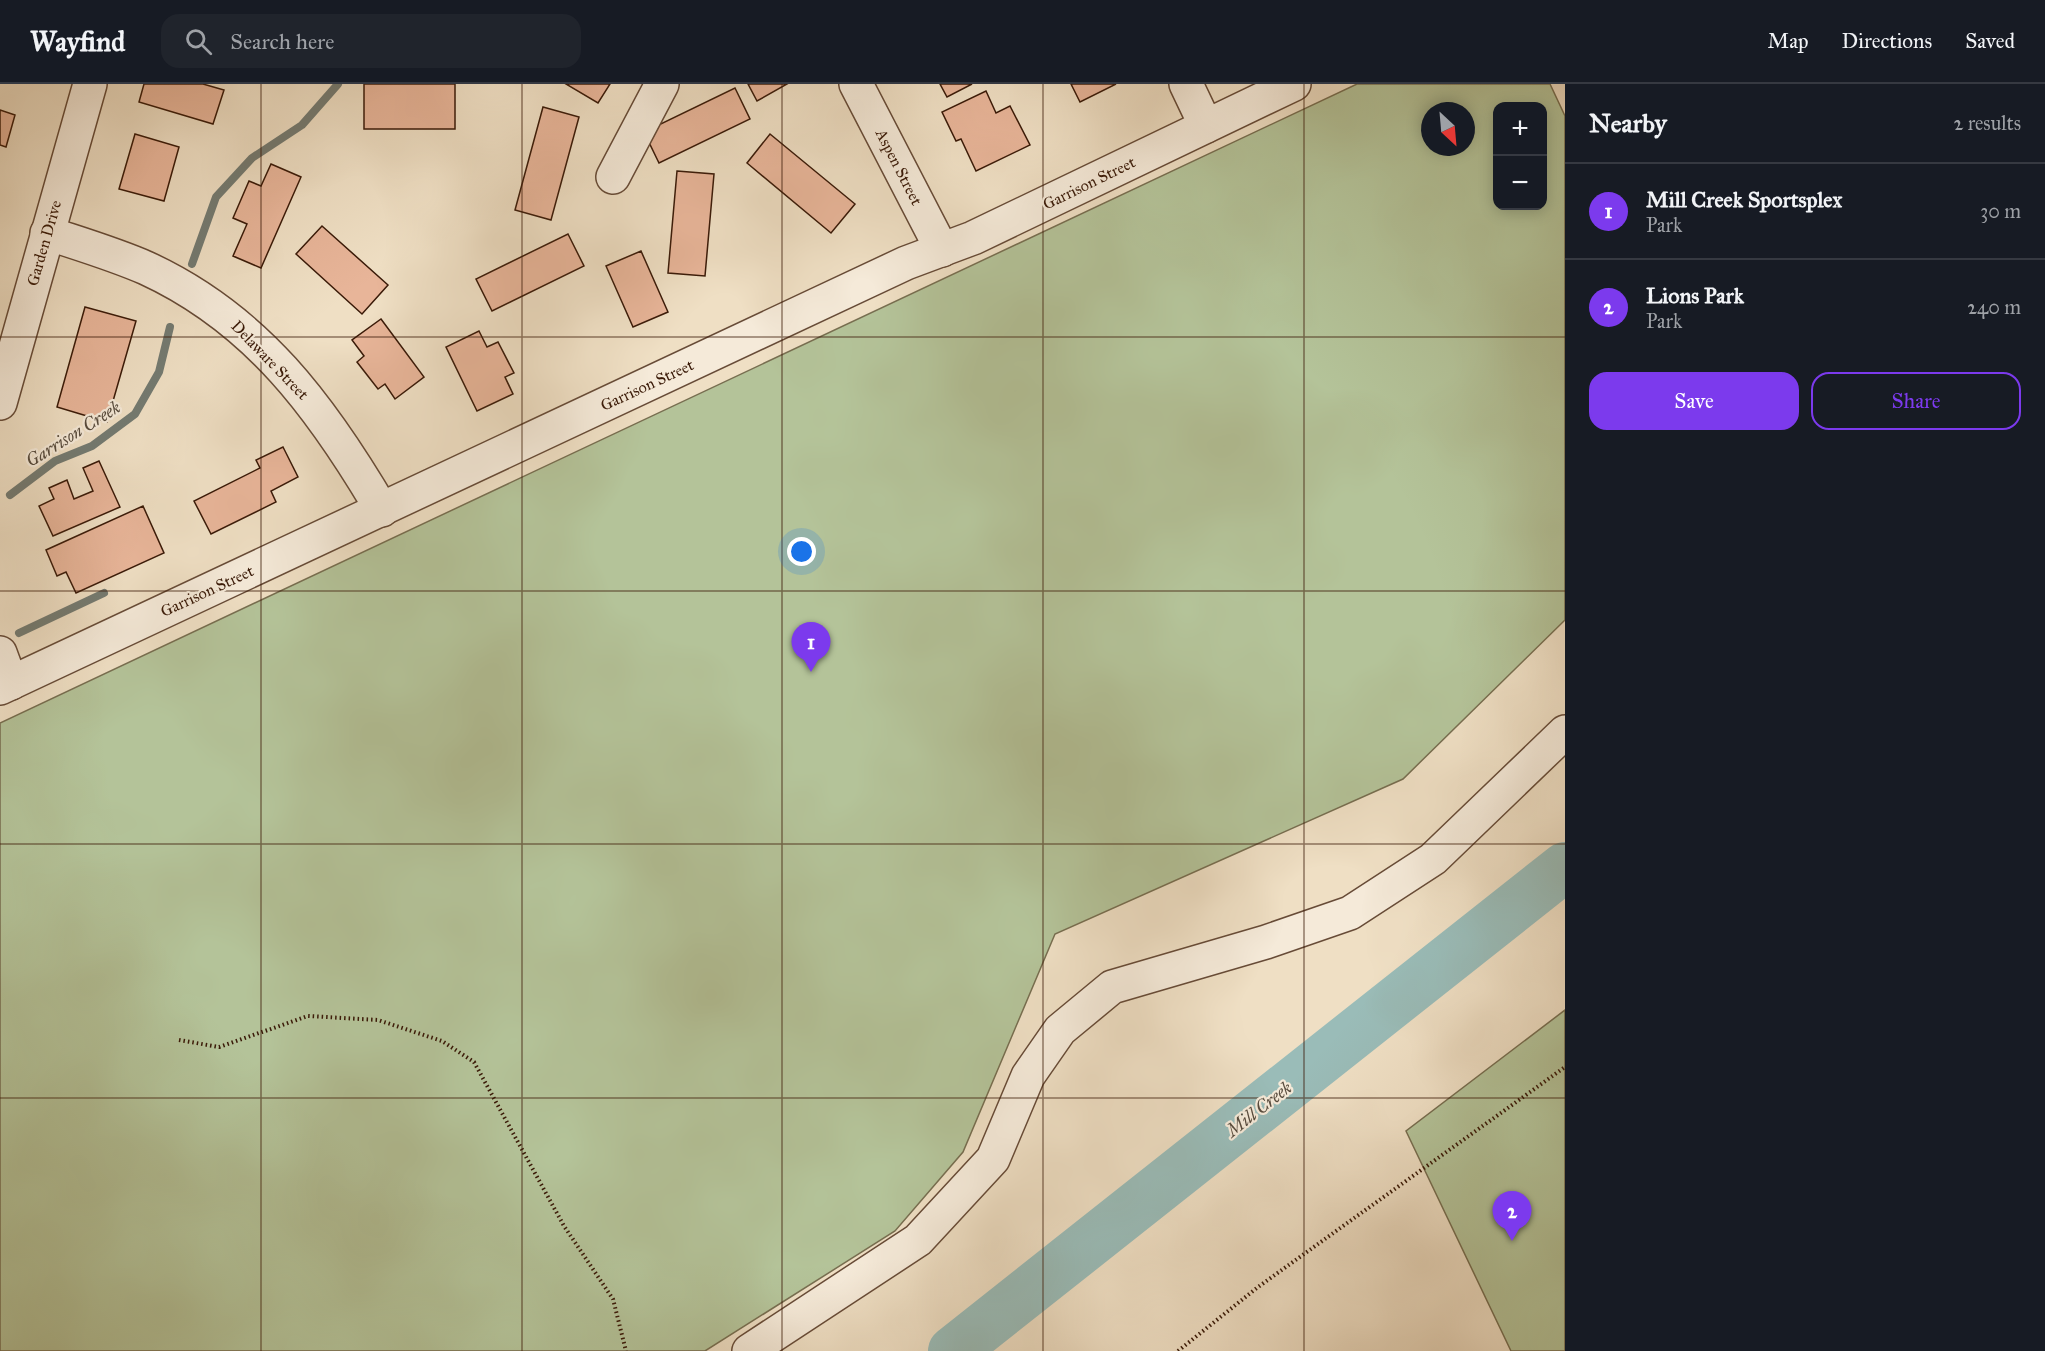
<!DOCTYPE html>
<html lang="en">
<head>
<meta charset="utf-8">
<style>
  :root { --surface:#171b24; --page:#20242c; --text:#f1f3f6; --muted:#9ea1a6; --line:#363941; --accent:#7c3aed }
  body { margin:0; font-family:"IM FELL Great Primer",serif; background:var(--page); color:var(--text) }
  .controls { position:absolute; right:18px; top:18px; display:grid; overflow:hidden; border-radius:12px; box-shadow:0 3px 15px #0003 }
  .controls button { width:54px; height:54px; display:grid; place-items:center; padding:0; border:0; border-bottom:2px solid var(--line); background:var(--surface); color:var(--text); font:30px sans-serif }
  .compass { position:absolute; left:1421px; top:18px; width:54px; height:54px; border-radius:50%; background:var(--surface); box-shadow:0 3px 15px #0003; rotate:154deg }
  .you { position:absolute; left:802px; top:468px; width:21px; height:21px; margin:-15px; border:4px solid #fff; border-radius:50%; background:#1a73e8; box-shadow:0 0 0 9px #1a73e833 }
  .badge { display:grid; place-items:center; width:39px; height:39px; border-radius:50%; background:var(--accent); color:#fff; font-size:20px; font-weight:700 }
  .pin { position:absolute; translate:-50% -50px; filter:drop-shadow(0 2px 3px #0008) }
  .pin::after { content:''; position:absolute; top:32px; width:21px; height:18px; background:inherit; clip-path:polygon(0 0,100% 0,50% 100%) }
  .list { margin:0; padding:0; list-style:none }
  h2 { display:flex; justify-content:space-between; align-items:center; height:78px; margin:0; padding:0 24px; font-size:26px }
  h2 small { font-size:20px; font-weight:400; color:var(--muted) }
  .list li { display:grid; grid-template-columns:39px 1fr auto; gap:18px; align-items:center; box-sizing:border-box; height:96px; padding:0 24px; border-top:2px solid var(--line) }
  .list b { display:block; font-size:22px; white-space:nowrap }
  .list p { margin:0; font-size:20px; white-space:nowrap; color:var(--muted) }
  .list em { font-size:20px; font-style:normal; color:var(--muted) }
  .actions { display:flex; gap:12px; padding:18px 24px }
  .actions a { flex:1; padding:14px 0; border:2px solid var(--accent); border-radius:18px; text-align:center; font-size:21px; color:var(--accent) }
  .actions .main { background:var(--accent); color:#fff }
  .icon { flex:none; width:33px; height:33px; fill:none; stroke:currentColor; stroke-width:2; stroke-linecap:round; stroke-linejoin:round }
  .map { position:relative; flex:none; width:1565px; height:1267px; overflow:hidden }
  header { display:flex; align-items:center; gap:36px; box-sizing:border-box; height:84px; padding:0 30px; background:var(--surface); border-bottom:2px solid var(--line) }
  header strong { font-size:28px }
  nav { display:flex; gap:33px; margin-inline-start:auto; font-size:21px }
  .search { width:420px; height:54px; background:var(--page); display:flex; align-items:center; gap:15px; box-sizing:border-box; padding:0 21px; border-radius:18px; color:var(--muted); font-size:22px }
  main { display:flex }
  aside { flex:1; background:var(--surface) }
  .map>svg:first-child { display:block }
  .green { fill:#b4c399; stroke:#776e50; stroke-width:1.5; fill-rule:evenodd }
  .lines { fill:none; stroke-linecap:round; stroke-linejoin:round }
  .stream { stroke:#747b72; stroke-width:8 }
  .river { stroke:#9abcb8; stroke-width:50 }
  .building { fill:#e8b599; stroke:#3a1a08; stroke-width:1.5 }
  .minor-casing { stroke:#674b37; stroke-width:36 }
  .path { stroke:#3a1a08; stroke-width:4; stroke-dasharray:1.5 3; stroke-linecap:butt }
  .minor { stroke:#f5ead9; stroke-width:33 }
  .grid { fill:none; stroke:#3a1a08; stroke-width:1.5; stroke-opacity:0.55 }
  .labels { text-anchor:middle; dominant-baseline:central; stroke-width:4.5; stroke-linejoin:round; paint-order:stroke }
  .street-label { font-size:16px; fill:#3a1a08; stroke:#f5ead9 }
  .water-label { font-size:18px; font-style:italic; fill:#574b3d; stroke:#f5ead9 }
</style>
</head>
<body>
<header>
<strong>Wayfind</strong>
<div class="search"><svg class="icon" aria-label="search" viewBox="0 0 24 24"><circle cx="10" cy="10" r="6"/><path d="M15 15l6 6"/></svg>Search here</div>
<nav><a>Map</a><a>Directions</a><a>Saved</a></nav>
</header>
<main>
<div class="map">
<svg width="1565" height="1267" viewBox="0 0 1565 1267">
  <rect width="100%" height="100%" fill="#efdfc4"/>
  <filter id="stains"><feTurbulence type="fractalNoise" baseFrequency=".00333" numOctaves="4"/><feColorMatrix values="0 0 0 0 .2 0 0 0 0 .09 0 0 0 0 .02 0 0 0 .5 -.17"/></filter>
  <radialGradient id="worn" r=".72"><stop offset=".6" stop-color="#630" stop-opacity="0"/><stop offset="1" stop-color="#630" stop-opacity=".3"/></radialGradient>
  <g class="green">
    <path d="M 1357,0 L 1550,0 L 1565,32 L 1565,536 L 1403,695 L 1055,850 L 963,1068 L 895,1147 L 705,1267 L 0,1267 L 0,639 ZM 1542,22 L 1542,122 L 1498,122 L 1498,22 ZM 1430,27 L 1466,27 L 1466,63 L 1430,63 Z"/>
    <path d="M 1565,926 L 1565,1267 L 1511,1267 L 1406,1047 Z"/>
  </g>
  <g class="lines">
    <g class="stream">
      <path d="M 192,180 L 216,113 L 252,74 L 302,41 L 338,0"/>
      <path d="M 10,411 L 55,377 L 92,362 L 135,330 L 159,288 L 170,243"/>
      <path d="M 19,549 L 104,509"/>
    </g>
    <path class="river" d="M 953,1267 L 1565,783"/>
  </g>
  <g class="building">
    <path d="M 144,0 L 203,0 L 224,6 L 213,40 L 139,18 Z"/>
    <rect x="364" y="0" width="91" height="45"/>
    <path d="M 566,0 L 610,0 L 598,19 Z"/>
    <path d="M 748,0 L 787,0 L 757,17 Z"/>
    <path d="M 940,0 L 972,0 L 947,13 Z"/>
    <path d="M 1071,0 L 1116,0 L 1080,18 Z"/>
    <path d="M 735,4 L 750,35 L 659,79 L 644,48 Z"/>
    <path d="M 986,7 L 996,29 L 1010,22 L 1030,61 L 976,87 L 961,55 L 956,57 L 942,28 Z"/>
    <path d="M 543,23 L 579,33 L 551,136 L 515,126 Z"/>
    <path d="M 0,26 L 15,31 L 6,63 L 0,61 Z"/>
    <path d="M 135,50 L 179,63 L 164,117 L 119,105 Z"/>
    <path d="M 770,50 L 855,120 L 831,149 L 747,79 Z"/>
    <path d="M 271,80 L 301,93 L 261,184 L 233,172 L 247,140 L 233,134 L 249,97 L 261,102 Z"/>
    <path d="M 677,87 L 714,90 L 705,192 L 668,189 Z"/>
    <path d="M 322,142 L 388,201 L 362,230 L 296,170 Z"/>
    <path d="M 568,150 L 584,182 L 492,227 L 476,195 Z"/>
    <path d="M 641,167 L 668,228 L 633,243 L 606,182 Z"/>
    <path d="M 85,223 L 136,237 L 107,338 L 57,323 Z"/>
    <path d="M 381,235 L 424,293 L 395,315 L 385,300 L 378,305 L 357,278 L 364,272 L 352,256 Z"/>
    <path d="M 479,247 L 487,263 L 498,258 L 514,289 L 505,293 L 513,310 L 477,327 L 446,263 Z"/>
    <path d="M 283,363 L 298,393 L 271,407 L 276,418 L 211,450 L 194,417 L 260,384 L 256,376 Z"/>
    <path d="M 99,377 L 120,423 L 53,452 L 39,422 L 54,415 L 49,404 L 67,396 L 74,415 L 93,407 L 83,384 Z"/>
    <path d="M 143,422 L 164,469 L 76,509 L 66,488 L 57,492 L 46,466 Z"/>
  </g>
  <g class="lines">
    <g class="minor-casing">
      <g id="minor">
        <path d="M 856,0 L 942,166"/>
        <path d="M 1186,0 L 1206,42"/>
        <path d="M 613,93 L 662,0"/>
        <path d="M 47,149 C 80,160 114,170 146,184 C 257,235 322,324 382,426"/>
        <path d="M 0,319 L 90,0"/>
        <path d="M 0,569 L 11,599"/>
        <path d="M 0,604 L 906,179 L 973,154 L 1294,0"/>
        <path d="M 749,1267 L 918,1156 L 993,1075 L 1028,992 L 1060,946 L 1112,903 L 1266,858 L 1350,829 L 1433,775 L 1565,648"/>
      </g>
    </g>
    <g class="path">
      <path d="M 179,956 L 219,963 L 308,932 L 378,936 L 442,957 L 474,978 L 564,1142 L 613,1215 L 626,1267"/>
      <path d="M 1178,1267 L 1258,1203 L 1565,983"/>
    </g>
    <use href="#minor" class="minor"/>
  </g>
  <path class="grid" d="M 261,0 L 261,1267M 522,0 L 522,1267M 782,0 L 782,1267M 1043,0 L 1043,1267M 1304,0 L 1304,1267M 0,253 L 1565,253M 0,507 L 1565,507M 0,760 L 1565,760M 0,1014 L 1565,1014"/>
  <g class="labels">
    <g class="street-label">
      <text transform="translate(899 83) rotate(63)">Aspen Street</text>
      <text transform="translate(1089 99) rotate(-26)">Garrison Street</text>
      <text transform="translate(44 159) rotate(-74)">Garden Drive</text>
      <text transform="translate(270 276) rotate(46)">Delaware Street</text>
      <text transform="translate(647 301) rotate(-25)">Garrison Street</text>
      <text transform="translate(207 507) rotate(-25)">Garrison Street</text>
    </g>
    <g class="water-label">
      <text transform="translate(73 350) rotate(-32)">Garrison Creek</text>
      <text transform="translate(1259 1025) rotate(-38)">Mill Creek</text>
    </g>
  </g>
  <rect width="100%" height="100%" filter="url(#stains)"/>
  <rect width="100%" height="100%" fill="url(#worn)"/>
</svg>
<div class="controls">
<button>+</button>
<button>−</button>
</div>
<svg class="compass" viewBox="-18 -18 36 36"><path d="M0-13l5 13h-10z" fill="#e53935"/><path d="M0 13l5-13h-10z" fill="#9ea1a6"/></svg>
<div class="you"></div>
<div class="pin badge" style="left:811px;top:588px">1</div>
<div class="pin badge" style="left:1512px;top:1157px">2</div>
</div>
<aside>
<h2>Nearby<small>2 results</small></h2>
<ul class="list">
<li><span class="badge">1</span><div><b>Mill Creek Sportsplex</b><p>Park</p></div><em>30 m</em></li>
<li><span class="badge">2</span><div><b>Lions Park</b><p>Park</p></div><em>240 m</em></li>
</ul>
<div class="actions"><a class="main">Save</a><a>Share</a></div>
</aside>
</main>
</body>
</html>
